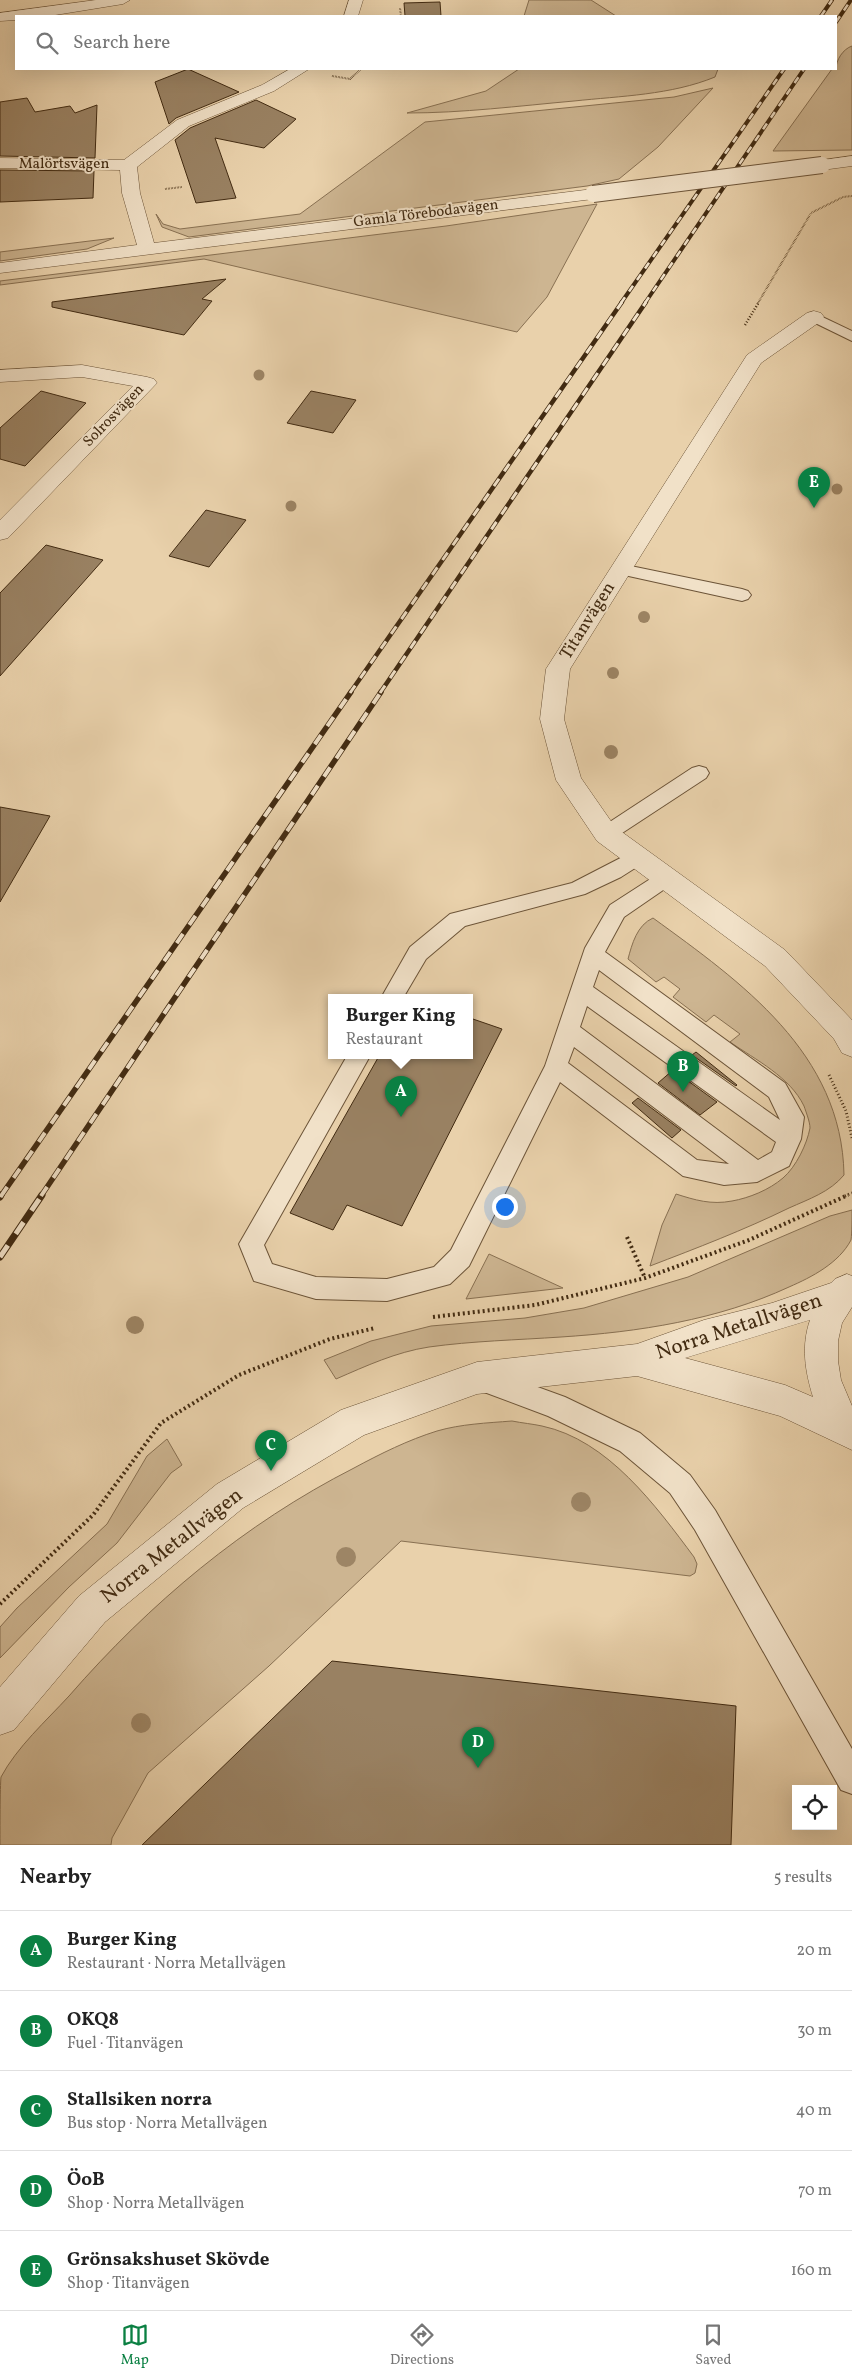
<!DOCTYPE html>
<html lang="en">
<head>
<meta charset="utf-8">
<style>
  :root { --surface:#fff; --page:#f6f6f6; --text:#222; --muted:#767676; --line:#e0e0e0; --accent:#0b8043 }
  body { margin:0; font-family:Vollkorn,serif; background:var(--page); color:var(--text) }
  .controls { position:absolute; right:15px; bottom:15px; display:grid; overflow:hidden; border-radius:0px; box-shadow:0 5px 20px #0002 }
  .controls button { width:45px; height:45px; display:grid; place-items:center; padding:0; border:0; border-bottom:1px solid var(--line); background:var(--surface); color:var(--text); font:25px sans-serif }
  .you { position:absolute; left:504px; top:1206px; width:18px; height:18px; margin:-12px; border:4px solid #fff; border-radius:50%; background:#1a73e8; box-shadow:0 0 0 8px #1a73e833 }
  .badge { display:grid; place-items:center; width:32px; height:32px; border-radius:50%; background:var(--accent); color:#fff; font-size:16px; font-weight:700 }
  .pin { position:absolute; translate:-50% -41px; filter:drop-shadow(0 1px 2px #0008) }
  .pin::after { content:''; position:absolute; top:26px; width:18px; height:15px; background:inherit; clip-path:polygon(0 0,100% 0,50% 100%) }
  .popup { position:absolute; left:328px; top:994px; width:145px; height:65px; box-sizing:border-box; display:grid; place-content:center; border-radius:0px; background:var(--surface); filter:drop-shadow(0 1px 4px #0005); font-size:16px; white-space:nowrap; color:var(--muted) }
  .popup b { font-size:19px; color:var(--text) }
  .popup::after { content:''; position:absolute; left:50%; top:100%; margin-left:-10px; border:10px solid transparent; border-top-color:var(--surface) }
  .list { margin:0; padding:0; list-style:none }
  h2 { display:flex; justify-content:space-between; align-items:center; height:65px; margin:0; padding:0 20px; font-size:21px }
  h2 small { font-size:16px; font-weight:400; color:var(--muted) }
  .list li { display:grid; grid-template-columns:32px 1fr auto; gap:15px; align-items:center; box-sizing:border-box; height:80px; padding:0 20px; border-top:1px solid var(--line) }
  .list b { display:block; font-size:19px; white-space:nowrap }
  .list p { margin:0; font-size:16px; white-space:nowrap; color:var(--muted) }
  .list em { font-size:16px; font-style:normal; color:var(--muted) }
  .icon { flex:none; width:28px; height:28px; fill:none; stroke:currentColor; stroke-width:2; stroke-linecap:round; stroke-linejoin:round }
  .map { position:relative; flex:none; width:852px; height:1845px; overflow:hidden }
  .search { position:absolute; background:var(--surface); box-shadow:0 5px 20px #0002; left:15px; right:15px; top:15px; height:55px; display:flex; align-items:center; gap:12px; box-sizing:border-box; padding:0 18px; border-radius:0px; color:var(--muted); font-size:19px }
  .sheet { height:465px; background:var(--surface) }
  nav { display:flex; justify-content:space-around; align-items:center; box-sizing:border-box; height:70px; border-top:1px solid var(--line); background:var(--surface); font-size:14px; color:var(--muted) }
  nav a { display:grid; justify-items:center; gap:2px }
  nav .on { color:var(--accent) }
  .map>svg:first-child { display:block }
  .green { fill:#cdb591; stroke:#887052 }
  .building { fill:#998162; stroke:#422b12 }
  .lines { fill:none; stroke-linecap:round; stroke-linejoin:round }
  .service-casing { stroke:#6c5438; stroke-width:2 }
  .minor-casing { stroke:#6c5438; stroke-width:1 }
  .path-far3 { stroke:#422b12; stroke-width:2; stroke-dasharray:0.5 1; stroke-linecap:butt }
  .path-far2 { stroke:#422b12; stroke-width:2.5; stroke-dasharray:1 2; stroke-linecap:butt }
  .path-far1 { stroke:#422b12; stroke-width:3; stroke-dasharray:1 2.5; stroke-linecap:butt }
  .path { stroke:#422b12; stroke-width:4; stroke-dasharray:2 3; stroke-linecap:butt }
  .service { fill:#f1e1c8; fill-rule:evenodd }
  .minor { fill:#f1e1c8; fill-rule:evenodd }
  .rail-far3-casing { stroke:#422b12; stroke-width:4 }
  .rail-far2-casing { stroke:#422b12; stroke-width:4.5 }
  .rail-far1-casing { stroke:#422b12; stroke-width:5.5 }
  .rail-casing { stroke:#422b12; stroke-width:7 }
  .rail-far3 { stroke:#f1e1c8; stroke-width:2.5; stroke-dasharray:7; stroke-linecap:butt }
  .rail-far2 { stroke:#f1e1c8; stroke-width:3; stroke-dasharray:9; stroke-linecap:butt }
  .rail-far1 { stroke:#f1e1c8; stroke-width:4; stroke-dasharray:11; stroke-linecap:butt }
  .rail { stroke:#f1e1c8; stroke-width:5; stroke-dasharray:14; stroke-linecap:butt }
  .minor-bridge-casing { stroke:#6c5438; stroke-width:18; stroke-linecap:butt }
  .minor-bridge { stroke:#f1e1c8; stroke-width:16 }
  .tree { fill:#9d8565 }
  .labels { text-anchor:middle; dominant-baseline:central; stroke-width:4; stroke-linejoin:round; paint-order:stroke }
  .far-street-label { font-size:15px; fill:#422b12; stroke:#f1e1c8 }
  .street-label { font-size:18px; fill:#422b12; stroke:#f1e1c8 }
  .near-street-label { font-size:21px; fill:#422b12; stroke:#f1e1c8 }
</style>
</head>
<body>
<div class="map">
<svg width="852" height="1845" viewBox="0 0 852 1845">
  <rect width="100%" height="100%" fill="#e9d1ab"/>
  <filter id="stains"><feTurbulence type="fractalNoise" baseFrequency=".004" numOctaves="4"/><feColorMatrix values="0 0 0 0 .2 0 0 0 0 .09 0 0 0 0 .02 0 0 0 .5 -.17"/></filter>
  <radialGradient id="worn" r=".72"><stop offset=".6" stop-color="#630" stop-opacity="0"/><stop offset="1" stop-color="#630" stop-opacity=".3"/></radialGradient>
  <g class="green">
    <path d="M 529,0 L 591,0 L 616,16 L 524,16 Z"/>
    <path d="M 852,46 L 852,150 L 773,151 L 832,69 L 836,69 C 836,60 843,49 852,46 Z"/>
    <path d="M 519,69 L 718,69 L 715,77 C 671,95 621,96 574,101 C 518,106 463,113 407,113 L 486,91 Z"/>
    <path d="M 713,88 L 658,147 L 619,179 L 587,186 L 189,237 L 162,227 L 156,214 L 163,224 L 180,229 L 300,214 L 425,122 L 674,97 Z"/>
    <path d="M 597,204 L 547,297 L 517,332 L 204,259 L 0,285 L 0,281 L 446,226 Z"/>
    <path d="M 114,238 L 87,249 L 0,261 L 0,252 Z"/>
    <path d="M 653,918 C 741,982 842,1053 844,1175 C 830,1192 809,1199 789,1208 C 744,1230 697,1248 650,1266 L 662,1225 L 676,1194 C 695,1200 711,1205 732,1201 C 749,1198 769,1190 783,1178 C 796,1167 807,1144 810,1128 C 810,1122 806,1112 804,1106 C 790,1077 756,1060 730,1042 L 740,1034 L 714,1015 L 706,1022 L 673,997 L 680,989 L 664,977 L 656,982 L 628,959 C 632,944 637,925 653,918 Z"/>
    <path d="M 852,1210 C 852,1218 852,1232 851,1240 C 839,1263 812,1277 789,1287 C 718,1320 638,1332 561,1337 C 517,1340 472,1341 429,1347 C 396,1352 366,1366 336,1379 L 324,1360 L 371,1341 L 431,1326 L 525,1318 L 584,1308 L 688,1277 L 830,1216 Z"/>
    <path d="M 489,1254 L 563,1288 L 466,1299 Z"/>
    <path d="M 512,1421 C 522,1423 533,1424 542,1426 C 608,1440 656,1506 694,1557 L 697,1564 L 695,1573 L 690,1576 L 401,1541 L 269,1666 L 148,1773 L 112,1838 L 111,1845 L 0,1845 C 0,1832 0,1786 1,1777 C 17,1747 46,1721 69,1696 C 150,1603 244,1524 354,1468 C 380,1454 408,1440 437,1431 C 461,1424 487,1423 512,1421 Z"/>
    <path d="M 167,1439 L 182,1465 L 171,1473 L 117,1543 L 69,1587 L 0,1658 L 0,1627 L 17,1608 L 107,1524 L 147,1456 Z"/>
  </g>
  <g class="building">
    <path d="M 440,2 L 441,16 L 405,16 L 404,3 Z"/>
    <path d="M 188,69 L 239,92 L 176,118 L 169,124 L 155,82 Z"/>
    <path d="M 27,98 L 35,112 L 70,106 L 75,113 L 97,105 L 95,158 L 0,156 L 0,102 Z"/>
    <path d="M 256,100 L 296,119 L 264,148 L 215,138 L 236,198 L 196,203 L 175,140 L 190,128 Z"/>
    <path d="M 0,170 L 94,171 L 93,198 L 0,202 Z"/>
    <path d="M 226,279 L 202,299 L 212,301 L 184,335 L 52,307 L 52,302 Z"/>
    <path d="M 41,391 L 86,403 L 25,466 L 0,459 L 0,428 Z"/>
    <path d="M 311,391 L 356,400 L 333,433 L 287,423 Z"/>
    <path d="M 206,510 L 246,520 L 209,567 L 169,556 Z"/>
    <path d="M 46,545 L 103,560 L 0,676 L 0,593 Z"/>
    <path d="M 0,807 L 50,816 L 0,902 Z"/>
    <path d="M 470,1018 L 502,1029 L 402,1226 L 347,1205 L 333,1230 L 290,1213 L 379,1056 L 470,1056 Z"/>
    <path d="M 696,1052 L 737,1085 L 736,1086 L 692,1055 Z"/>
    <path d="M 673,1070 L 717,1102 L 700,1115 L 658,1083 Z"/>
    <path d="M 638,1098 L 681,1130 L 672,1138 L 632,1103 Z"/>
    <path d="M 332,1661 L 736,1706 L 731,1845 L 142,1845 Z"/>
  </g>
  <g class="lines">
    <g class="service-casing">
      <g id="service">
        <path d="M 814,313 L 852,331 L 852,341 L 809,320 L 807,317 Z"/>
        <path d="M 621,564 L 742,589 L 748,591 L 751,595 L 748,599 L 742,601 L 615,573 L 612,569 L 615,565 Z"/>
        <path d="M 699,766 L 706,768 L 709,773 L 706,778 L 613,839 L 606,841 L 599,839 L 596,834 L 599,829 L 692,768 Z"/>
        <path d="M 636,850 L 643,853 L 646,858 L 643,863 L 621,877 L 585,894 L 465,926 L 426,959 L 403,998 L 381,998 L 410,947 L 450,914 L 572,883 Z"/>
        <path d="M 665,871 L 672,874 L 675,879 L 672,884 L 624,917 L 605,952 L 785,1083 L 804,1117 L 801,1139 L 789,1166 L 757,1182 L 724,1185 L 683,1176 L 560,1082 L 469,1266 L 450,1284 L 387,1301 L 316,1299 L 254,1281 L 239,1244 L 347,1056 L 370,1056 L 264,1245 L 272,1264 L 316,1277 L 387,1279 L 434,1267 L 451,1250 L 545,1066 L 585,948 L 610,905 L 658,874 ZM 599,970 L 769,1097 L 780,1120 L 593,987 ZM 587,1006 L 776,1142 L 772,1152 L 758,1160 L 580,1027 ZM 574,1047 L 729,1164 L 697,1160 L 568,1063 Z"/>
        <path d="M 485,1368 L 565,1397 L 640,1433 L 690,1475 L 715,1510 L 852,1749 L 852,1794 L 841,1790 L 695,1530 L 670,1493 L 620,1451 L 548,1416 L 476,1389 L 472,1380 L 476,1371 Z"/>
      </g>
    </g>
    <g class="minor-casing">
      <g id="minor">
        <path d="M 96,0 L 130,0 L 123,4 L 49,16 L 16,16 L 16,20 L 0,21 L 0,13 Z"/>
        <path d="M 349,0 L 363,0 L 358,16 L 344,16 Z"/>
        <path d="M 290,69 L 309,69 L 274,91 L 189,126 L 137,167 L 140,193 L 154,243 L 593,189 L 599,190 L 602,194 L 599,198 L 593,199 L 0,273 L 0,263 L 137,245 L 122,193 L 120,170 L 0,168 L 0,158 L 124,160 L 177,120 L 262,85 Z"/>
        <path d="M 852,156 L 852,166 L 822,170 L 816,169 L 814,165 L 816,161 Z"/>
        <path d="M 814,311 L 821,313 L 824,317 L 821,321 L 761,363 L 570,669 L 564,719 L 581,778 L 615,827 L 785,950 L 852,1020 L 852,1057 L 842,1053 L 834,1039 L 765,966 L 597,841 L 556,780 L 540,719 L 546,669 L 747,355 L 807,313 Z"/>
        <path d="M 82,365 L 147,377 L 154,379 L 157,383 L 8,538 L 0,540 L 0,520 L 133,386 L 82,377 L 0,382 L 0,370 Z"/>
        <path d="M 847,1274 L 852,1276 L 852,1307 L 842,1323 L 838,1341 L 838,1361 L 841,1380 L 852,1406 L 852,1450 L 780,1416 L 637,1376 L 477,1394 L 364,1435 L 243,1508 L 105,1622 L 14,1730 L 0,1735 L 0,1687 L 79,1596 L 217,1484 L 341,1410 L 477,1362 L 637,1344 L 704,1320 L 772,1303 L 831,1283 L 835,1279 ZM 810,1320 C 801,1346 805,1371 813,1397 L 785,1385 L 685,1358 Z"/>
      </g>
    </g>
    <g class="path-far3">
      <path d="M 400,8 L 401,16"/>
      <path d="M 332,76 L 350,79 L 361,69"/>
      <path d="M 165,189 L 182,187"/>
      <path d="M 758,303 L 811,213 L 843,197 L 852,196"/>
    </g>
    <path class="path-far2" d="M 745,325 L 759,302"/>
    <g class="path-far1">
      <path d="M 829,1075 L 846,1111 L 852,1138"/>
      <path d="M 845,1196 L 852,1193"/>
    </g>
    <g class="path">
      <path d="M 627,1237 L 645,1278"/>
      <path d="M 433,1317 L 535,1305 L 645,1278 L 749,1240 L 848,1195"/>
      <path d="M 0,1604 L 93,1515 L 161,1423 L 239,1375 L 330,1339 L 375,1328"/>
    </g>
    <use href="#service" class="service"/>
    <use href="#minor" class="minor"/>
    <g class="rail-far3-casing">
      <g id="rail-far3">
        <path d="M 821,16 L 832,0"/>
        <path d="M 836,22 L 851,0"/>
        <path d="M 621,303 L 784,69"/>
        <path d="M 645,303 L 804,69"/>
      </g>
    </g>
    <g class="rail-far2-casing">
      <g id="rail-far2">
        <path d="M 350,693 L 622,302"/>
        <path d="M 380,693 L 646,302"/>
      </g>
    </g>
    <g class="rail-far1-casing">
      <g id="rail-far1">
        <path d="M 1,1196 L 351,692"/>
        <path d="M 41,1196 L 381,692"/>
      </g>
    </g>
    <g class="rail-casing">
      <g id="rail">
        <path d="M 0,1197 L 1,1195"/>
        <path d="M 0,1257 L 42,1195"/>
      </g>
    </g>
    <use href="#rail-far3" class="rail-far3"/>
    <use href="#rail-far2" class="rail-far2"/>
    <use href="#rail-far1" class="rail-far1"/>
    <use href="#rail" class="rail"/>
    <g class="minor-bridge-casing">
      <path id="minor-bridge" d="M 593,194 L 822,165"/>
    </g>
    <use href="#minor-bridge" class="minor-bridge"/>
  </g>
  <g class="tree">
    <circle cx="259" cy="375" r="5.5"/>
    <circle cx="837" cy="489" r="5.5"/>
    <circle cx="291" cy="506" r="5.5"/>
    <circle cx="644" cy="617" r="6"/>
    <circle cx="613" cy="673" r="6"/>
    <circle cx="611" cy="752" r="7"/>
    <circle cx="135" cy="1325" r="9"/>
    <circle cx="581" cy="1502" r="10"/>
    <circle cx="346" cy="1557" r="10"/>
    <circle cx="141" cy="1723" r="10"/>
  </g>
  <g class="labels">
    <g class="far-street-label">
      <text x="64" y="164">Malörtsvägen</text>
      <text transform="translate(426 214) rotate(-7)">Gamla Törebodavägen</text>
      <text transform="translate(114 416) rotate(-46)">Solrosvägen</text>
    </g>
    <g class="street-label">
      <text transform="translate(588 621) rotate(-58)">Titanvägen</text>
    </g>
    <g class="near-street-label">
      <text transform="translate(739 1327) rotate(-18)">Norra Metallvägen</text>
      <text transform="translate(172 1546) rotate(-38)">Norra Metallvägen</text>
    </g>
  </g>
  <rect width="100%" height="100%" filter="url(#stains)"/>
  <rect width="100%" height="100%" fill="url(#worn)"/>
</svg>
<div class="controls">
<button><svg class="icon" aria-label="locate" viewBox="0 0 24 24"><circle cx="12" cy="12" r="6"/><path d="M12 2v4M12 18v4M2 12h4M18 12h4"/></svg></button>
</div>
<div class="you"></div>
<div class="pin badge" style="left:401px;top:1117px">A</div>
<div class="popup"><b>Burger King</b>Restaurant</div>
<div class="pin badge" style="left:683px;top:1092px">B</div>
<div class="pin badge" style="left:271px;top:1471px">C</div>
<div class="pin badge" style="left:478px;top:1768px">D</div>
<div class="pin badge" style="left:814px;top:508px">E</div>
<div class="search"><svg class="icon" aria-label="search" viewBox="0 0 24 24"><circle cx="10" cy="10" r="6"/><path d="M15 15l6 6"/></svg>Search here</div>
</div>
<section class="sheet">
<h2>Nearby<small>5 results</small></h2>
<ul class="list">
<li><span class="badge">A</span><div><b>Burger King</b><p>Restaurant · Norra Metallvägen</p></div><em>20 m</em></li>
<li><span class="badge">B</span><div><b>OKQ8</b><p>Fuel · Titanvägen</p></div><em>30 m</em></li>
<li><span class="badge">C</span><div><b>Stallsiken norra</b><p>Bus stop · Norra Metallvägen</p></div><em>40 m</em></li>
<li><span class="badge">D</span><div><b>ÖoB</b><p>Shop · Norra Metallvägen</p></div><em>70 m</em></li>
<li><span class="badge">E</span><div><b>Grönsakshuset Skövde</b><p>Shop · Titanvägen</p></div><em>160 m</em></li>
</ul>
</section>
<nav>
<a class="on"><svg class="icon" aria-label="map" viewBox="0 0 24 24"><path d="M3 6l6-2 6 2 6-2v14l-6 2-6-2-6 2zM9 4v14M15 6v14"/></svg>Map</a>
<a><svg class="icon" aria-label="directions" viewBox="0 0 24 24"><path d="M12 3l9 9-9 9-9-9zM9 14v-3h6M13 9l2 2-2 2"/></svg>Directions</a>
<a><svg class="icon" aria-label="saved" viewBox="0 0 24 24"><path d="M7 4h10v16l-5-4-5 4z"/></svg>Saved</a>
</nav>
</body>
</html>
